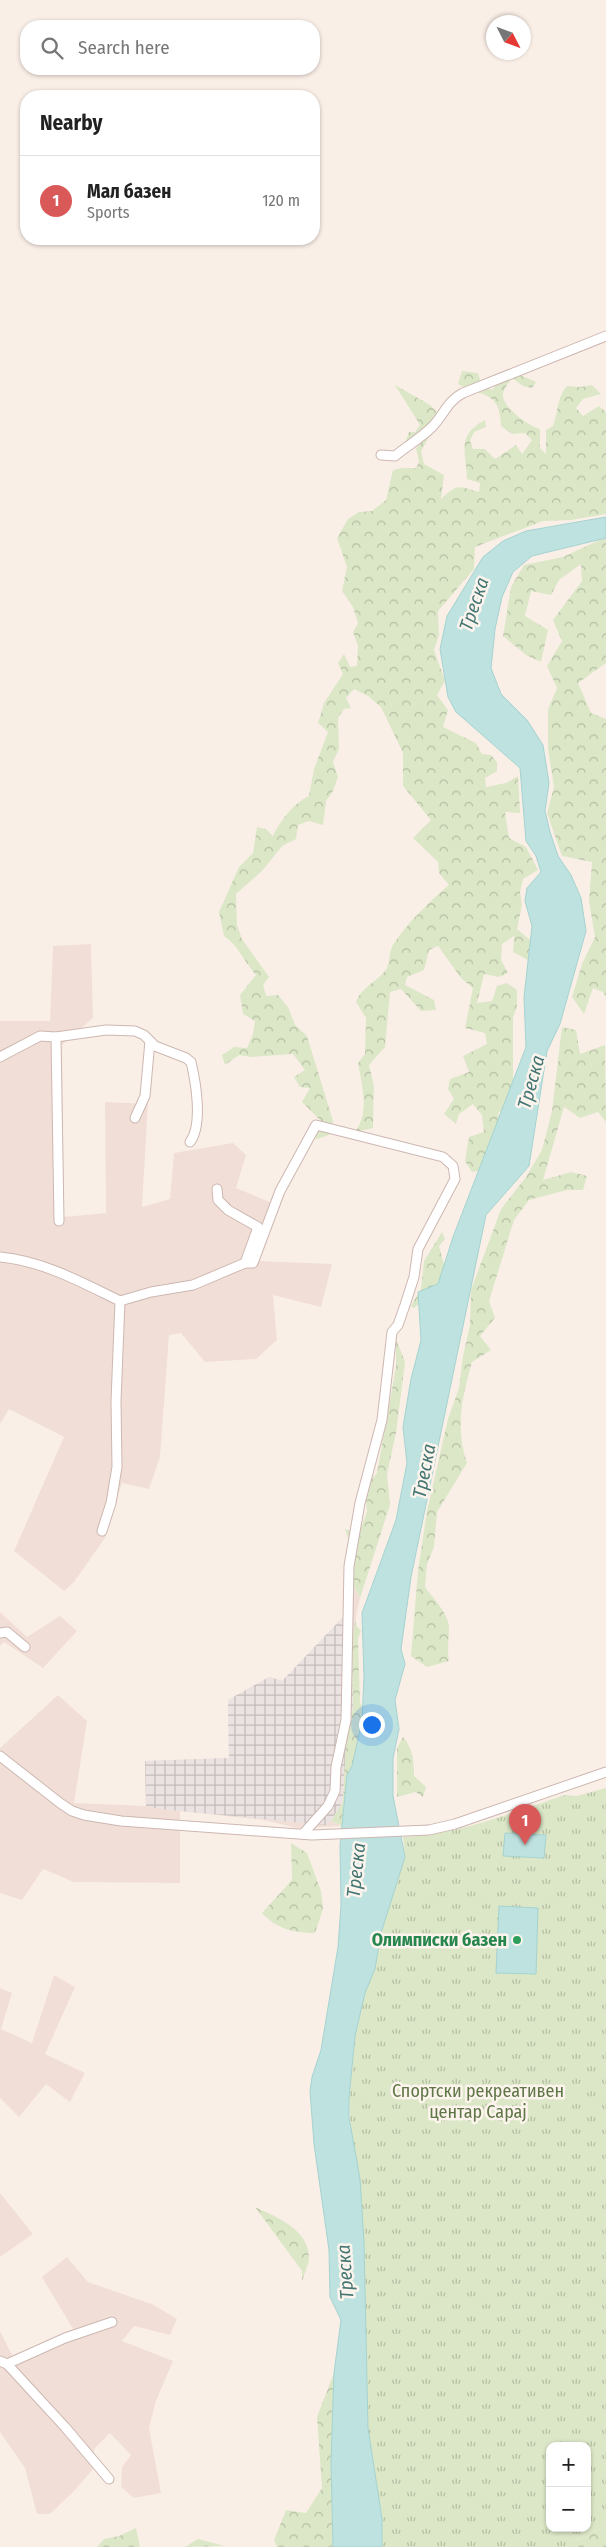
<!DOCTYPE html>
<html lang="en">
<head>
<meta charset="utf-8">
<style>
  :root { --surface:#fff; --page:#f6f6f6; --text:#222; --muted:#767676; --line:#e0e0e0; --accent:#d95958 }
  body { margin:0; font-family:"Fira Sans Condensed",sans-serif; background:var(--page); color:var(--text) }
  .controls { position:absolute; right:15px; bottom:15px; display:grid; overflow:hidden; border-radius:10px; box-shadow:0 1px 4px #0004 }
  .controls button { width:45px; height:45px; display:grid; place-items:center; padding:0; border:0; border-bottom:1px solid var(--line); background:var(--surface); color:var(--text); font:25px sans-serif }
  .compass { position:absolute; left:486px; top:15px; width:45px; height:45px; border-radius:50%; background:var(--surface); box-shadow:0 1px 4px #0004; rotate:132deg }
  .you { position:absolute; left:371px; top:1724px; width:18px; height:18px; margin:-12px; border:4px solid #fff; border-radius:50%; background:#1a73e8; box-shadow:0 0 0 8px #1a73e833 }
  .badge { display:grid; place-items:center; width:32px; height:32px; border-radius:50%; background:var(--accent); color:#fff; font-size:16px; font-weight:700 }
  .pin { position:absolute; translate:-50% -41px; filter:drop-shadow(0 1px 2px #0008) }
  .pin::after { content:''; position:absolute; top:26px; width:18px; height:15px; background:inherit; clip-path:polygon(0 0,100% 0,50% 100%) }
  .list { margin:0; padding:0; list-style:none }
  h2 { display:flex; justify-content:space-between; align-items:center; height:65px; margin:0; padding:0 20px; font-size:21px }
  h2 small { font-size:16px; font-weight:400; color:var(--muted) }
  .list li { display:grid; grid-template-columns:32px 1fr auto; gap:15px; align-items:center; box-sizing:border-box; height:90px; padding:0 20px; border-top:1px solid var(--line) }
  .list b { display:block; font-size:19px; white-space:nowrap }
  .list p { margin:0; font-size:16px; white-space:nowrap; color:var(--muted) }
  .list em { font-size:16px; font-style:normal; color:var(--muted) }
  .icon { flex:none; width:28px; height:28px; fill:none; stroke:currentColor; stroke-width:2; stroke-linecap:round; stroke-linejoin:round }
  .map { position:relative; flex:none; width:606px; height:2547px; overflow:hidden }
  .search { position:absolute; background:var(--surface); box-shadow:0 1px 4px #0004; left:20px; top:20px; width:300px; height:55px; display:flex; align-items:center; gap:12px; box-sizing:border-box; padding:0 18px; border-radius:20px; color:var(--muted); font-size:19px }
  .panel { position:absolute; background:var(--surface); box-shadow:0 1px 4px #0004; left:20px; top:90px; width:300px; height:155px; border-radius:20px }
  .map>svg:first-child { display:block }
  .residential { fill:#f1dfd7 }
  .industrial { fill:url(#industrial-grid) }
  .forest { fill:url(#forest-crowns) }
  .park { fill:url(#park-tufts); fill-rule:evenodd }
  .water { fill:#bee2e0; stroke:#a5d3d0 }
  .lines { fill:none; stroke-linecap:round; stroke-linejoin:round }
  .street-casing { stroke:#cdb7b1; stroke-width:11 }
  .street { stroke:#fff; stroke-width:9 }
  .leisure-dot { fill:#2e9e5b; stroke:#fdf4ed; stroke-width:2 }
  .labels { text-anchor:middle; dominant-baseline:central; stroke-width:5; stroke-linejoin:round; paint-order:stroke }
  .leisure-label { font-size:18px; font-weight:bold; fill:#27864d; stroke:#fdf4ed; text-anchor:end }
  .park-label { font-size:18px; fill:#5f7747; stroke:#fdf4ed }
  .water-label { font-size:19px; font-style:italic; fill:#437673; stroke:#fdf4ed }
</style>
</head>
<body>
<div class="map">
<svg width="606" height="2547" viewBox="0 0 606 2547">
  <defs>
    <pattern id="industrial-grid" width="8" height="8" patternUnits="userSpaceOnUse" patternTransform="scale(1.25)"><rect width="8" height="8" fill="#ebe3e1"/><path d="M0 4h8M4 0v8" fill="none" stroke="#c3bbb9"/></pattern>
    <pattern id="forest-crowns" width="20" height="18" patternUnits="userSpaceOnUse" patternTransform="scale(1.25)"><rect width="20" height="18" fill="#dbe7c7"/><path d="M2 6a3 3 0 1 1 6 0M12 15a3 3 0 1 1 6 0" fill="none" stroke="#b6bea4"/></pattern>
    <pattern id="park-tufts" width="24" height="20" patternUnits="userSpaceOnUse" patternTransform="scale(1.25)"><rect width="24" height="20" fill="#dbe7c7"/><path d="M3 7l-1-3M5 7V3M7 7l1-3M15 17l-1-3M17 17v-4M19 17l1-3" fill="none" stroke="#b6bea4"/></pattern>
  </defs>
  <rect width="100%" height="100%" fill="#faefe7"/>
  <g class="residential">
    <path d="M 91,944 L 93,1018 L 62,1045 L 64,1217 L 106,1213 L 105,1102 L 148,1104 L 142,1207 L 170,1199 L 174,1153 L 233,1143 L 246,1155 L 236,1188 L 279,1206 L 259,1261 L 332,1264 L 321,1307 L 273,1295 L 277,1340 L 256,1359 L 205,1362 L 181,1333 L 169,1335 L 160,1457 L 149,1489 L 122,1483 L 105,1538 L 74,1582 L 64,1591 L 14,1551 L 64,1437 L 9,1409 L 0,1424 L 0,1021 L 50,1021 L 53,946 Z"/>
    <path d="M 345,1571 L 360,1598 L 356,1617 L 344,1777 L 331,1821 L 343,1826 L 297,1828 L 264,1820 L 180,1811 L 180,1883 L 74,1882 L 43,1869 L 22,1900 L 0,1893 L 0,1748 L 58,1695 L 87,1721 L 74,1803 L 146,1806 L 145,1761 L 229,1758 L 228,1700 L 269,1677 L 283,1681 L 344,1616 Z"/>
    <path d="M 0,1612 L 27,1637 L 60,1616 L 77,1631 L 43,1668 L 4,1642 L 0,1646 Z"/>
    <path d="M 54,1975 L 75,1987 L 45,2054 L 85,2073 L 70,2102 L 46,2084 L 19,2117 L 0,2098 L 0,1988 L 12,1993 L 1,2029 L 32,2043 Z"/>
    <path d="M 0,2193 L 33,2234 L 0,2257 Z"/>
    <path d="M 67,2257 L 88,2282 L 154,2305 L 177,2319 L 170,2335 L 134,2326 L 122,2341 L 173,2361 L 156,2401 L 149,2428 L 161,2493 L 134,2498 L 121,2487 L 122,2467 L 131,2455 L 110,2433 L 94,2449 L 93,2469 L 75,2490 L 50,2514 L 37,2514 L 25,2468 L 0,2432 L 0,2331 L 13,2357 L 73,2329 L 42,2277 Z"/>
  </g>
  <path class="industrial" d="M 344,1616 L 352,1622 L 353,1708 L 346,1743 L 343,1802 L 331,1821 L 325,1825 L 159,1809 L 146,1806 L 145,1761 L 229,1758 L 228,1700 L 269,1677 L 282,1681 Z"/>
  <g class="forest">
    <path d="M 462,371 L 478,373 L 481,383 L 492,390 L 502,378 L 520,375 L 536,382 L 532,388 L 523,386 L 512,378 C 509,383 503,389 503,395 C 503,408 529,426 540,429 L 540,448 L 546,454 L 546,430 L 553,426 C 559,410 556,399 567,386 L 580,387 L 592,385 L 601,394 L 583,399 L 576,408 L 583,416 L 599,406 L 606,412 L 606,514 L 571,520 L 543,521 L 475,547 L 474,569 L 438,611 L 439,635 L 434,650 L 445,681 L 437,695 L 448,710 L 443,727 L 476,743 L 482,754 L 491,755 L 497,762 L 497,771 L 485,778 L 486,787 L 506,783 L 518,776 L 520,813 L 505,812 L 509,838 L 526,847 L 538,870 L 523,879 L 520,892 L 522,905 L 517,929 L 530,940 L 528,960 L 513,952 L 514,936 L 502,944 L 501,960 L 508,973 L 499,977 L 484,974 L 477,1003 L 492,1001 L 497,986 L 507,983 L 517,990 L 517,1006 L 513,1018 L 513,1076 L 515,1103 L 498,1113 L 503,1137 L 490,1169 L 472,1172 L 465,1161 L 469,1137 L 484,1132 L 482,1115 L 473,1104 L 459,1114 L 456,1124 L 444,1114 L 454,1099 L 448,1089 L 450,1079 L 469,1072 L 463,1056 L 487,1044 L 485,1033 L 465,1028 L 473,988 L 461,978 L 438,946 L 429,950 L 424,970 L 407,977 L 405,985 L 434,1000 L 436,1010 L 421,1011 L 401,989 L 390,992 L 385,1047 L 369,1065 L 374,1086 L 373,1128 L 355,1132 C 370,1112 362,1086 358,1063 L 365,1054 L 366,1018 L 356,1002 C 362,986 378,982 387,968 C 390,961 389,952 393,945 C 407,923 429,902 449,885 L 439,873 L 438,862 L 413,838 L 431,820 L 403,786 L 403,753 L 381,707 L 368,696 L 354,689 L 346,698 L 351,708 L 344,709 L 338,718 L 339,749 L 333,762 L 338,777 L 333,791 L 326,801 L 323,825 L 309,821 L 298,825 L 296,839 L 282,846 L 263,870 L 236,894 L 237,925 L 242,939 L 269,977 L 263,985 L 266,996 L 278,995 L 288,1007 L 295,1025 L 307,1036 L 333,1121 L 329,1135 L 317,1139 L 307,1134 L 322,1129 L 323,1123 L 302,1102 L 310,1088 L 300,1087 L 294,1077 L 305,1070 L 293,1054 L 251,1057 L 239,1055 L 225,1065 L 222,1055 L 234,1047 L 247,1048 L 253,1034 L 255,1021 L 243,1014 L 240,995 L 256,975 C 244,962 239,946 224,936 L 219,912 L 239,867 L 253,853 L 257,827 L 266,829 L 273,836 C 280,821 294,803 309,796 L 314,769 L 328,732 L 318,723 L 324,703 L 343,674 L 338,663 L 344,654 L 350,667 L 357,666 L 358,646 L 353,632 L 358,623 L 353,607 L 342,591 L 347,567 L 337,538 L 348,519 L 359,512 L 372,511 L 386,500 L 393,470 L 402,468 L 416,468 L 419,462 L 416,448 L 425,439 L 430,428 L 404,446 L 409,432 L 415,432 L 420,425 L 395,385 L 430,405 L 441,416 L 421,451 L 424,464 L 444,475 L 441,499 C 458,483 458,486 479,492 L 480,483 L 467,479 C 466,452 456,435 485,420 L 486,427 L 474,432 L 470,441 L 473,449 L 485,449 L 495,459 L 516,445 L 522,454 L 532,440 L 525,433 L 512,434 L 501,426 C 500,390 483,398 458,384 Z"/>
    <path d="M 606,537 L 606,663 L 578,683 L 591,713 L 606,719 L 606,997 L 603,992 L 593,988 L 584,1014 L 572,997 L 582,964 L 595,937 L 589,901 L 592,862 L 562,856 L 547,813 L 554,787 L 548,749 L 548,709 L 557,688 L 547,666 L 562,641 L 553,620 L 582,581 L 581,564 L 559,580 L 551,595 L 531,591 L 525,616 L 548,630 L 541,662 L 526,655 L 503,636 L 511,587 L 524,565 L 563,557 Z"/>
    <path d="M 562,1027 L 576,1030 L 580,1054 L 605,1045 L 606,1122 L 598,1112 L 580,1118 L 564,1107 L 543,1180 L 571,1172 L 587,1176 L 583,1190 L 567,1190 L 529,1200 L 514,1220 L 489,1301 L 495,1318 L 480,1336 L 491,1350 L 472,1362 C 462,1398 455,1427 467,1463 L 437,1512 L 434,1547 L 427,1564 L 425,1587 C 433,1598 450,1615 449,1629 C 449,1640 447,1649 449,1661 L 427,1667 L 411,1656 L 418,1571 L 427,1511 L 448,1419 L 459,1388 L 463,1356 L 470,1325 L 471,1290 L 501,1209 L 526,1177 L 542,1150 L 552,1111 Z"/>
    <path d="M 442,1232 L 445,1239 L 439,1246 L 444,1265 L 444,1284 L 414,1308 L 411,1306 L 421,1289 L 424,1261 Z"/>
    <path d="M 396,1339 L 405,1362 L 396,1433 L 387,1474 L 390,1505 L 360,1598 L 353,1585 L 352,1549 L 345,1529 L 359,1533 L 367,1512 L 365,1487 L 377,1473 L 396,1367 Z"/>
    <path d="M 356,1617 L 356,1625 L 361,1631 L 358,1638 L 360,1702 L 367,1718 L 349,1782 L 343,1826 L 331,1821 L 343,1802 L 346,1743 L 353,1708 L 352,1641 Z"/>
    <path d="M 403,1737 C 413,1748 414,1762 414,1776 L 426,1787 L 423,1797 L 416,1792 L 397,1797 L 397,1748 Z"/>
    <path d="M 291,1843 L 307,1853 L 321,1891 L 323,1909 L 315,1933 C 295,1933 276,1929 262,1913 L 292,1880 Z"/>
    <path d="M 255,2207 C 277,2217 310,2230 309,2259 C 308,2266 304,2275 302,2282 L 302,2271 Z"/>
    <path d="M 334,2373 L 331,2462 L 333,2547 L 277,2547 L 274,2540 L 286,2510 L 306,2513 L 322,2488 L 317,2417 Z"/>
    <path d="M 606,2527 L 606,2547 L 567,2547 L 584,2535 Z"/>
    <path d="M 136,2528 L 140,2547 L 97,2547 L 104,2539 L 119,2536 Z"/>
    <path d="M 198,2539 L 225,2546 L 185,2547 Z"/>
  </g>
  <path class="park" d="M 606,1788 L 606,2527 L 584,2535 L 567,2547 L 382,2547 L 382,2519 L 368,2428 L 349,2098 L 355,2036 L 365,1993 L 375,1969 L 381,1933 L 405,1857 L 403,1837 C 460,1834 511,1813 565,1795 L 577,1796 ZM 550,2446 L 587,2446 L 587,2528 L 550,2528 Z"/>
  <g class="water">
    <path d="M 606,517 L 606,538 L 532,556 L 513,572 L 502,597 L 495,629 L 491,668 L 501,694 L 527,720 L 543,745 L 549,783 L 545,811 L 550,832 L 558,856 L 571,875 L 581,898 L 586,931 L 560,1024 L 547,1051 L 529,1166 L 486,1215 L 411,1577 L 401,1649 L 405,1664 L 395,1700 L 399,1729 L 393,1758 L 393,1796 L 405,1857 L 381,1933 L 375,1969 L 365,1993 L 355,2036 L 349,2098 L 349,2117 L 360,2179 L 364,2242 L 368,2428 L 382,2519 L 382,2547 L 333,2547 L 331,2462 L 334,2373 L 341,2320 L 330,2297 L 329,2250 L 314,2144 L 310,2091 L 312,2077 L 321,2050 L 338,1947 L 341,1905 L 340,1845 L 347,1775 L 352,1766 L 362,1721 L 364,1677 L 362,1613 L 396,1520 L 407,1463 L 403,1427 L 411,1379 L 421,1340 L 418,1292 L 438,1284 L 453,1237 L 526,1047 L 524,997 L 532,926 L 525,901 L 527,888 L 541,872 L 536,856 L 526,841 L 520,768 L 456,712 L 448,697 L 440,649 L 447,616 L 483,557 L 503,541 L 526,531 Z"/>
    <path d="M 505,1833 L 546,1835 L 544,1858 L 503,1856 Z"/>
    <path d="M 499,1906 L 538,1908 L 536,1974 L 496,1973 Z"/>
  </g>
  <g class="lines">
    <g class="street-casing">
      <g id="street">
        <path d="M 381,455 L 395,456 C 407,446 421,438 432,427 C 444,415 447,401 463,393 L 606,336"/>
        <path d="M 56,1037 L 59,1221"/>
        <path d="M 0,1057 L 40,1036 L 56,1037 L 106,1030 L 135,1031 L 144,1035 L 155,1046 L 186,1058 L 191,1062 C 196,1083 203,1125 190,1142"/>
        <path d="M 135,1118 L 145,1096 L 150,1041"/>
        <path d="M 0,1257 C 43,1261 81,1282 120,1301 L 151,1292 L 193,1285 L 245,1263 L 258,1227 L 228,1210 L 218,1200 L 217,1189"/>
        <path d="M 245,1263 L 253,1263 L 280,1191 L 316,1125 L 443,1157 L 453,1166 L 455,1179 L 418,1249 L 414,1277 L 405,1305 L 398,1325 L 392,1332 L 382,1420 L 360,1503 L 349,1566 L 346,1720 L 336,1767 L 335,1791 L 328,1806 L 303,1834"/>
        <path d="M 102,1531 L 111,1503 L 117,1467 L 116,1401 L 120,1301"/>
        <path d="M 0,1633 L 7,1632 L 25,1647"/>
        <path d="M 0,1756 L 60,1803 L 72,1811 L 84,1815 L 121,1821 L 312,1835 L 429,1830 L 455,1824 L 606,1772"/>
        <path d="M 0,2361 L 7,2364 L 65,2338 L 112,2322"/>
        <path d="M 7,2364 L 65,2427 L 109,2479"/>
      </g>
    </g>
    <use href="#street" class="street"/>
  </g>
  <circle class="leisure-dot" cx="517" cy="1940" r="5"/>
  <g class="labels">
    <g class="leisure-label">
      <text x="507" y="1940">Олимписки базен</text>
    </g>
    <g class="park-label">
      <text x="478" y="2091">Спортски рекреативен<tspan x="478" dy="21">центар Сарај</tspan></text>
    </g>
    <g class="water-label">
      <text transform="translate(474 604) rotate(-71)">Треска</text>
      <text transform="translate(531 1082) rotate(-74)">Треска</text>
      <text transform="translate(424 1471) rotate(-79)">Треска</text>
      <text transform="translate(356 1870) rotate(-84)">Треска</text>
      <text transform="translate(345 2272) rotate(-94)">Треска</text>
    </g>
  </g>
</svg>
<div class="controls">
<button>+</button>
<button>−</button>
</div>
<svg class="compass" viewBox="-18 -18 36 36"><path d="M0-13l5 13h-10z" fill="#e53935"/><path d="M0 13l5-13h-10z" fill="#767676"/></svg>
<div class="you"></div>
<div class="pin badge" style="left:525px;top:1845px">1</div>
<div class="search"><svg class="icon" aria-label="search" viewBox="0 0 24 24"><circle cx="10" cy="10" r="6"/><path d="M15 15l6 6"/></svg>Search here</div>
<section class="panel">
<h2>Nearby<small></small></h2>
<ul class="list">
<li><span class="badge">1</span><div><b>Мал базен</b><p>Sports</p></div><em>120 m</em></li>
</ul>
</section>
</div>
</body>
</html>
